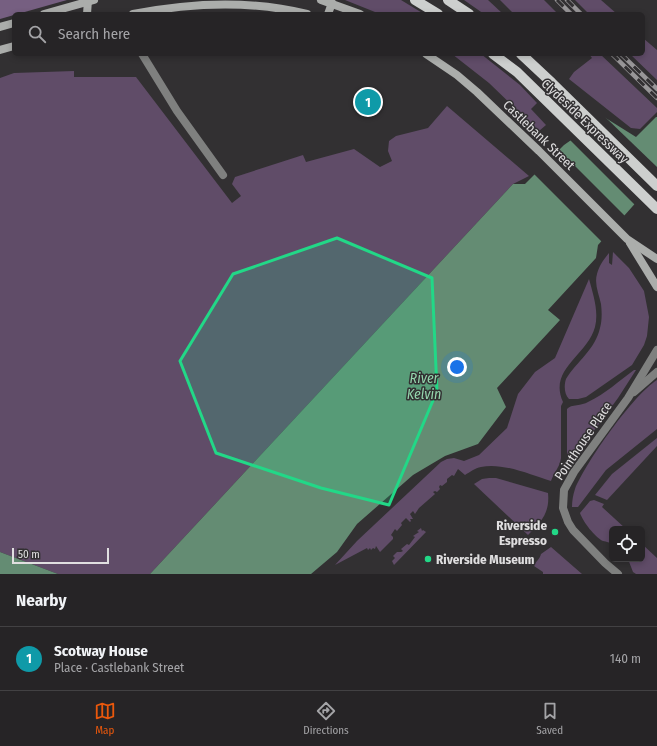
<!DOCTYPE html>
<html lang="en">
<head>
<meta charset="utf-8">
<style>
  :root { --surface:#262426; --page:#323032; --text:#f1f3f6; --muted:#a4a4a7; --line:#424143; --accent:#ea580c }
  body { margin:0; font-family:"Fira Sans Condensed",sans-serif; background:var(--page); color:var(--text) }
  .controls { position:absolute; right:12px; bottom:12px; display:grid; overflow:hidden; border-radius:6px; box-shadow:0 2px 6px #0003 }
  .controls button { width:36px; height:36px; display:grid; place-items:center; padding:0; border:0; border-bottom:1px solid var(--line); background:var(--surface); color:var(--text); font:20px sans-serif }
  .scale { position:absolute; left:12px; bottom:10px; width:97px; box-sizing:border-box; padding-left:4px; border:2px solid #e0dfe0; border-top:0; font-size:11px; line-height:14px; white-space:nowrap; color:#e0dfe0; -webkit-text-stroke:3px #323032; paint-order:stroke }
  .you { position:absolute; left:457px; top:367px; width:14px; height:14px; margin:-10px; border:3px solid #fff; border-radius:50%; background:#1a73e8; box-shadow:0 0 0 6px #1a73e833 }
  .badge { display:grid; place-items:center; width:26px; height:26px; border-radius:50%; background:var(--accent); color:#fff; font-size:13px; font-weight:700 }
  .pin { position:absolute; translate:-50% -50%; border:2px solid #fff; box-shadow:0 1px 4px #0006 }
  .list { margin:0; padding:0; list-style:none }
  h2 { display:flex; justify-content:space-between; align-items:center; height:52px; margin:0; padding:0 16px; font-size:17px }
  h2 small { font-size:13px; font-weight:400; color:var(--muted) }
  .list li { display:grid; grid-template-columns:26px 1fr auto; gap:12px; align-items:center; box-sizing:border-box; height:64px; padding:0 16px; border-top:1px solid var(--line) }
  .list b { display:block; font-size:15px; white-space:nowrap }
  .list p { margin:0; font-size:13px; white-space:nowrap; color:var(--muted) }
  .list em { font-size:13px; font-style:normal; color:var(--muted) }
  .icon { flex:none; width:22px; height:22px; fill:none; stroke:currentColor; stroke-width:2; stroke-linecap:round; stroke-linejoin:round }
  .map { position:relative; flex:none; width:657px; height:574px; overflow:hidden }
  .search { position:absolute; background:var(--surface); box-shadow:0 2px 6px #0003; left:12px; right:12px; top:12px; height:44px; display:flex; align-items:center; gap:10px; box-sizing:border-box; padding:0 14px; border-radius:6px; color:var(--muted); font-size:15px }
  .sheet { height:116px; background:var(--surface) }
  nav { display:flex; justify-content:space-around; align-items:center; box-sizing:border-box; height:56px; border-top:1px solid var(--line); background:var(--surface); font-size:11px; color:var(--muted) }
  nav a { display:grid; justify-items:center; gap:2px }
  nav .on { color:var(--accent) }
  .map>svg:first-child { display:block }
  .green { fill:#604c68 }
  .forest { fill:#765f81 }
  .water { fill:#648c73 }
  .pier { fill:#323032 }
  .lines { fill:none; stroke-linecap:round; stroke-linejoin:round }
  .street { stroke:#7f807f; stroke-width:8 }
  .secondary { stroke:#abadab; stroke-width:8 }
  .primary { stroke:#cdcfce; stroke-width:10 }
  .rail-casing { stroke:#989698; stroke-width:4.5 }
  .rail { stroke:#323032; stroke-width:3; stroke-dasharray:9; stroke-linecap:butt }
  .marked { fill:#22d887; fill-opacity:0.2; stroke:#22d887; stroke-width:3; stroke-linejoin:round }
  .poi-dot { fill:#22d887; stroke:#323032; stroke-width:1.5 }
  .labels { text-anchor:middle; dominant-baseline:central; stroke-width:3; stroke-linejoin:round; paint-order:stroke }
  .street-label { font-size:13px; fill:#e0dfe0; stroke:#323032 }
  .poi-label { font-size:13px; font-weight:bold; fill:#e0dfe0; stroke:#323032; text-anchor:end }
  .water-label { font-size:14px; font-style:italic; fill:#94d6ad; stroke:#323032 }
</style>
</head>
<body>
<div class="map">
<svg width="657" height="574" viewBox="0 0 657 574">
  <rect width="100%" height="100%" fill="#323032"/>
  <g class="green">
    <path d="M 345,0 L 401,0 L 424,14 L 380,14 Z"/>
    <path d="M 464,0 L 488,0 L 503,14 L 484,14 Z"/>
    <path d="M 500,0 L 544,0 L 558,14 L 514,14 Z"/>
    <path d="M 575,0 L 601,0 L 617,14 L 589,14 Z"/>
    <path d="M 643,38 L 657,50 L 657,80 L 630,54 L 643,54 Z"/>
    <path d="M 452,54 L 481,54 L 520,85 L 537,103 L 531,109 L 546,125 L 539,131 L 489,83 Z"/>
    <path d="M 589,54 L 600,54 L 657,108 L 657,112 L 640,129 L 631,128 L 569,79 L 574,72 L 592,58 Z"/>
    <path d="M 74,71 L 74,77 L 136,77 L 232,203 L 241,196 L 232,184 L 235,177 L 303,155 L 306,162 L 354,149 L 380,167 L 392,161 L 388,151 L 389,141 L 396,136 L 428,128 L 447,106 L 529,176 L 513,184 L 150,574 L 58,574 L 0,552 L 0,78 L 14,73 Z"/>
    <path d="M 613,252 L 629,268 L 644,291 L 649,317 L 647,336 L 644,345 L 632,365 L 586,397 L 578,399 L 569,399 C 564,394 564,385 566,379 C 577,361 595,350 600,328 C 602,321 602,312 601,304 C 599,294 594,284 597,274 C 599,266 604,259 609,253 L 609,263 L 612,265 Z"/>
    <path d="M 589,279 C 593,294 599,311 595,327 C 587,356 548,369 563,402 L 561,406 L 561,458 C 560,467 554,472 551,481 C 531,475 502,462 481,467 C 475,468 470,472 465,475 L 458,469 L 454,476 L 452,475 L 447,479 L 447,482 L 442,486 L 440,485 L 439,487 L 440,489 L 437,492 L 435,491 L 433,492 L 435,494 L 419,508 L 415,514 L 413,511 L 410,514 L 413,519 L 410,519 L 411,521 L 410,522 L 406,518 L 401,523 L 402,525 L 397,531 L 395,529 L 391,535 L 393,537 L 393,539 L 380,552 L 376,546 L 375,549 L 373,548 L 371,550 L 370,548 L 368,550 L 367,548 L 335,565 L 357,541 L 441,462 L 447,459 L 454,458 L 464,461 L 479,455 L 507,428 L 518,394 L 535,372 L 555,358 Z"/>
    <path d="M 634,370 L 636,370 L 618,398 L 573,459 L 568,455 L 567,452 L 567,409 C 571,404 582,406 588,402 C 605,394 619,381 634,370 Z"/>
    <path d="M 657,380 L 657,429 L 606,470 L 578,507 L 572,507 C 572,501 573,495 575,489 C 586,462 633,395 657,380 Z"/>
    <path d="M 657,438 L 657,446 L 607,500 L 595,495 L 612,474 Z"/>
    <path d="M 489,478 L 496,478 L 548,493 C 550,513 541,522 528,535 L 474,484 L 482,479 Z"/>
    <path d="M 594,500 L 604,504 L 602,507 L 626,529 L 612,529 L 612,544 C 609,542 607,542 603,541 C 595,537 583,522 580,513 L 590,501 Z"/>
    <path d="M 421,528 L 422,531 L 423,530 L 426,532 L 394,565 L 392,561 L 395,558 L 393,556 L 397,552 L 401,552 L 403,551 L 401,549 L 407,544 L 409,545 L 415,537 L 413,536 L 419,532 L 417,531 Z"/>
    <path d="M 642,544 L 657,558 L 657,574 L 636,574 L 633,572 L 628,559 L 642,559 Z"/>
    <path d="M 551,547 L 582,574 L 543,574 L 543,572 L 534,566 C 535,562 540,559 541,554 Z"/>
  </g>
  <path class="forest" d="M 0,0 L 67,0 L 0,19 Z"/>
  <g class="water">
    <path d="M 604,117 L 636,137 L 656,117 L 657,117 L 657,179 L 598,245 L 596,258 L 548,310 L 560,320 L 497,388 L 506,407 L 478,444 L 445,456 L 413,475 L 357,524 L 337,552 L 311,574 L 150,574 L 513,184 L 525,184 L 564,145 Z"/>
    <path d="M 0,552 L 58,574 L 0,574 Z"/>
  </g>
  <g class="pier">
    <path d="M 603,115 L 657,167 L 657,182 L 636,206 L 569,139 Z"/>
    <path d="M 558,149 L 626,217 L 603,243 L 533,173 Z"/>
  </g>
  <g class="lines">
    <g class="street">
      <path d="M 142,54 L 177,111 L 223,175"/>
      <path d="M 634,392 L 657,372"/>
      <path d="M 618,574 L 605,563 L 573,530 L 568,522 L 563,508 L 564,490 L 574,472 L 628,398 L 657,350"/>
    </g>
    <g class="secondary">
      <path d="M 321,0 L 360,14"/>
      <path d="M 44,14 L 94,0"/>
      <path d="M 87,14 L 88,0"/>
      <path d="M 133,14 C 189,3 251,0 307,14"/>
      <path d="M 328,14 L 332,3"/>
      <path d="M 0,27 L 14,23"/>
      <path d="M 0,50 L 14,46"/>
      <path d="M 426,54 L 457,75 L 477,92 L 539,151 L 627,239 L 657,259"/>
      <path d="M 630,243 L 657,287"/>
    </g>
    <g class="primary">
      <path d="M 415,0 L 438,14"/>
      <path d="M 448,0 L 469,14"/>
      <path d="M 493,54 L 517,72 L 657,209"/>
      <path d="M 521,54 L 552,83 L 657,186"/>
    </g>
    <g class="rail-casing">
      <g id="rail">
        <path d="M 557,0 L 571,14"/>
        <path d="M 567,0 L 581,14"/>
        <path d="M 612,54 L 657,98"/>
        <path d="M 621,54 L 657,89"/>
      </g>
    </g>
    <use href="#rail" class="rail"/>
  </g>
  <path class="marked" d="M 337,238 L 432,278 L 437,391 L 389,505 L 321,488 L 216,453 L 180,361 L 233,274 Z"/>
  <g class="poi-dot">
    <circle cx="555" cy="532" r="4"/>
    <circle cx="428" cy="559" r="4"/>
  </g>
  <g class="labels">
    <g class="street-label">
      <text transform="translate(585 121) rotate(44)">Clydeside Expressway</text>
      <text transform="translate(539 135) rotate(44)">Castlebank Street</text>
      <text transform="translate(583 441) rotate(-56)">Pointhouse Place</text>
    </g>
    <g class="poi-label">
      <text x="547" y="525">Riverside<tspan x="547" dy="15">Espresso</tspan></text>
      <text x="436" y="559" text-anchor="start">Riverside Museum</text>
    </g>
    <g class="water-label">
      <text x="424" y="378">River<tspan x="424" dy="16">Kelvin</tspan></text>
    </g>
  </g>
</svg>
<div class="controls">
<button><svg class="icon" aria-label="locate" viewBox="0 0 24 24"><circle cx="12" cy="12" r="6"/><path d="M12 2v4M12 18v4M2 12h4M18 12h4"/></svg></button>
</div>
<div class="scale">50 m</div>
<div class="you"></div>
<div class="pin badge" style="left:368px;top:102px;background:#0f9aa8">1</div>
<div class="search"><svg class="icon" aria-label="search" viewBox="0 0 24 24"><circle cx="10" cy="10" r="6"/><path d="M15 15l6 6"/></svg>Search here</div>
</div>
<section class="sheet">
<h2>Nearby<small></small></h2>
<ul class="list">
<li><span class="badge" style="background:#0f9aa8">1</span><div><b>Scotway House</b><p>Place · Castlebank Street</p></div><em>140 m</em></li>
</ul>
</section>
<nav>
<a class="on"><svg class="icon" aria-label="map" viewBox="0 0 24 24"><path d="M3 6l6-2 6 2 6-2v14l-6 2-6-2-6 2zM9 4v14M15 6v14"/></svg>Map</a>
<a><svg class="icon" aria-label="directions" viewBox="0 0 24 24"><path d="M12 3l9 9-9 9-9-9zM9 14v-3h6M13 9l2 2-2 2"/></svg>Directions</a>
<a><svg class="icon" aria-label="saved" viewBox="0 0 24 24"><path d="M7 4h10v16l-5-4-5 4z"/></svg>Saved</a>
</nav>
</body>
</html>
